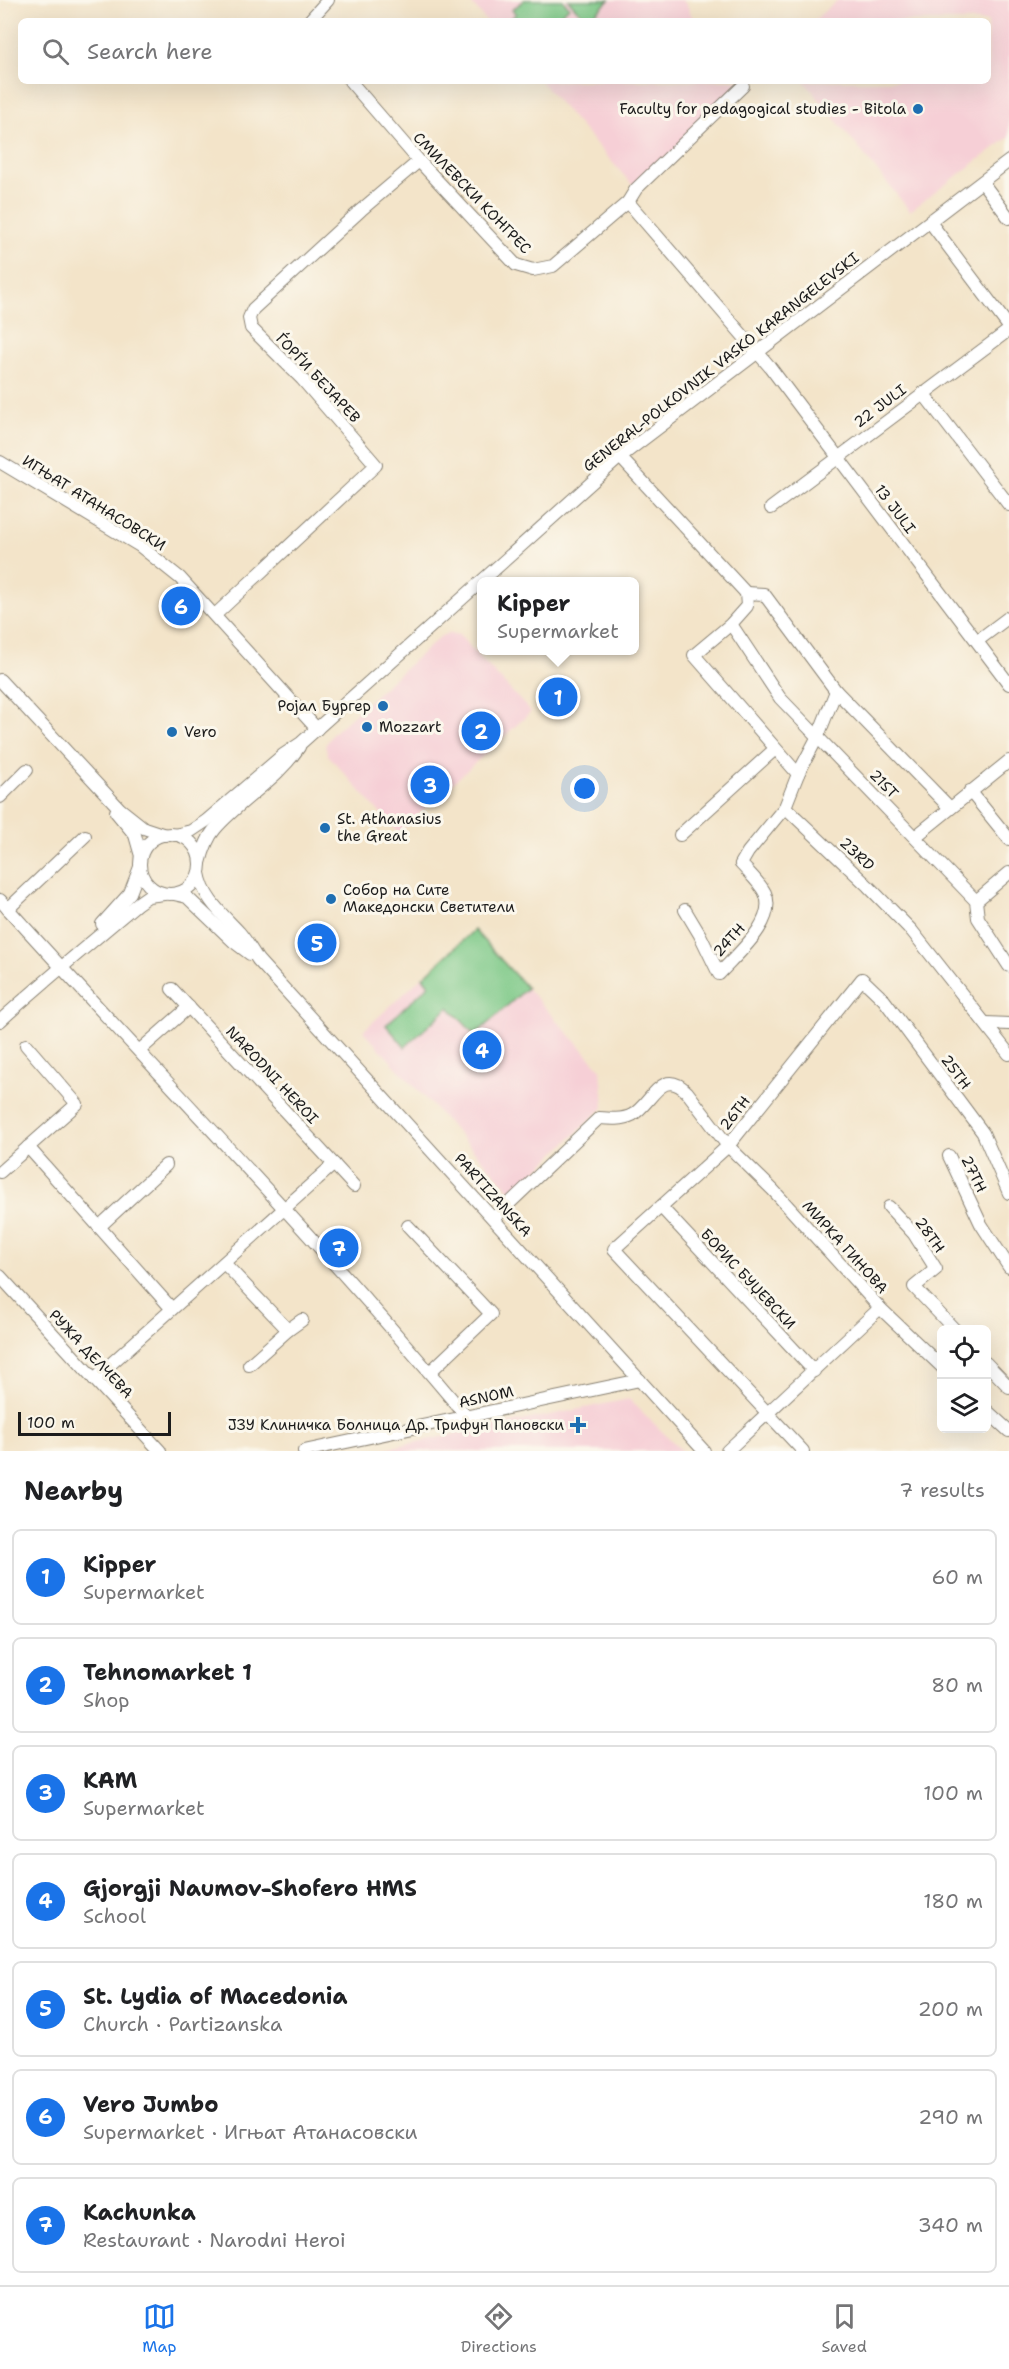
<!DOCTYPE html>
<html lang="en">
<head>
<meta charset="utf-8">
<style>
  :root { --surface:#fff; --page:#f6f6f6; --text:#202124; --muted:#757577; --line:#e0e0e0; --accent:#1a73e8 }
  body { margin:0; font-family:"Shantell Sans",sans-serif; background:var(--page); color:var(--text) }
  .controls { position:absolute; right:18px; bottom:18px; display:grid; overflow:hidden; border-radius:9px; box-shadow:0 6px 24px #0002 }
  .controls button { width:54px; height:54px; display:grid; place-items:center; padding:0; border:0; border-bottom:2px solid var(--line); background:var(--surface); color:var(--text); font:30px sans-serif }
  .scale { position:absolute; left:18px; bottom:15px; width:153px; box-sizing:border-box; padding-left:6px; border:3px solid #1c1c1c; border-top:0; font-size:16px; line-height:21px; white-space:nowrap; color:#1c1c1c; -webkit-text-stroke:4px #fbf7ec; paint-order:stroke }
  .you { position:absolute; left:585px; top:789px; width:21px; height:21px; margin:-15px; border:4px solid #fff; border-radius:50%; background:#1a73e8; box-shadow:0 0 0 9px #1a73e833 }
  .badge { display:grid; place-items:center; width:39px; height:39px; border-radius:50%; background:var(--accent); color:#fff; font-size:20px; font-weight:700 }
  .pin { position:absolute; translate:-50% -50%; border:3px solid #fff; box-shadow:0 2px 6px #0006 }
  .popup { position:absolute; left:477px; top:577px; width:162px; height:78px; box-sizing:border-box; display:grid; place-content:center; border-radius:9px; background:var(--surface); filter:drop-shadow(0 2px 4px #0005); font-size:20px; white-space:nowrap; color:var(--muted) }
  .popup b { font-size:22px; color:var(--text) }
  .popup::after { content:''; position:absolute; left:50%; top:100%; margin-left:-12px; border:12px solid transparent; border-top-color:var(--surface) }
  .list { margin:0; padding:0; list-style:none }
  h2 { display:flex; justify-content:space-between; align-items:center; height:78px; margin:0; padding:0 24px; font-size:26px }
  h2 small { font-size:20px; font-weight:400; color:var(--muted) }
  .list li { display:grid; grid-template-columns:39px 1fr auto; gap:18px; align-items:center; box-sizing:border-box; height:96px; margin:0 12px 12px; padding:0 12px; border:2px solid var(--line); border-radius:9px }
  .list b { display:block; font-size:22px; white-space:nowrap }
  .list p { margin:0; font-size:20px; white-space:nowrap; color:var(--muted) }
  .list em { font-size:20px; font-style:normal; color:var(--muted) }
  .icon { flex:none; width:33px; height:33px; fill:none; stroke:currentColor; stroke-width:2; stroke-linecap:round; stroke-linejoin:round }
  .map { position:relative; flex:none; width:1009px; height:1451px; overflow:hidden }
  .search { position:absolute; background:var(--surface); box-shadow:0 6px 24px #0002; left:18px; right:18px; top:18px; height:66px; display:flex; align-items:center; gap:15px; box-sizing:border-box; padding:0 21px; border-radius:9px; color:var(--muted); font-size:22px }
  .sheet { height:834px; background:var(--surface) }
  nav { display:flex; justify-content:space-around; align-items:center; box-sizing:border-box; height:84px; border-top:2px solid var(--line); background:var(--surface); font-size:16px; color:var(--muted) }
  nav a { display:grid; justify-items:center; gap:3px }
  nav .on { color:var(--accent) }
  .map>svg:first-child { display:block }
  .built { fill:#f6cfd6 }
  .green { fill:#7cc886; stroke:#4c7251; stroke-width:1.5 }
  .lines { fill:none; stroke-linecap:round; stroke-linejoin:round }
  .minor-casing { stroke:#888072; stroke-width:14 }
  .minor { stroke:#fff; stroke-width:12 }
  .poi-dot { fill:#1f6fb2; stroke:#fbf7ec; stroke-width:2 }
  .labels { text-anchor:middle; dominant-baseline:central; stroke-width:6; stroke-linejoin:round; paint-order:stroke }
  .poi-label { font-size:15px; fill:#1c1c1c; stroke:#fbf7ec; text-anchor:start }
  .street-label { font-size:15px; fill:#1c1c1c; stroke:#fbf7ec }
</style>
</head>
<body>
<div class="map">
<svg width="1009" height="1451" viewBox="0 0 1009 1451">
  <rect width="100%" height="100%" fill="#fbf7ec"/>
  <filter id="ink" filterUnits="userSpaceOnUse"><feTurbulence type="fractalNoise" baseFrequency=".0167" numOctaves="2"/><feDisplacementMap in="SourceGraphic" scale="12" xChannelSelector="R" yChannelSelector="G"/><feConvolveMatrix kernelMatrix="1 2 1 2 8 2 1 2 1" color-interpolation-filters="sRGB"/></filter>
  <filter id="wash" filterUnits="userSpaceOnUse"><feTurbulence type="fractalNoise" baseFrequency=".008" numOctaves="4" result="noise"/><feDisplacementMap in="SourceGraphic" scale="24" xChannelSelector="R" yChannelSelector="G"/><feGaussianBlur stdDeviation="1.35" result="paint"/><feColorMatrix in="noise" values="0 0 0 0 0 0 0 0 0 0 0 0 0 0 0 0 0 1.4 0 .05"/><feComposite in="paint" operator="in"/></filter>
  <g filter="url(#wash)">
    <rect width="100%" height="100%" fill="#f3e4c9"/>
    <g class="built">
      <path d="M 469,0 L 682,0 L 687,5 L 694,21 L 486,21 Z"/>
      <path d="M 838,0 L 1009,0 L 1009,137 L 910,211 L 804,81 L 988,81 L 988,21 L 813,21 Z"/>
      <path d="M 540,81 L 738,81 L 743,86 L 636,189 Z"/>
      <path d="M 450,633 L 459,635 L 531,712 L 398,833 L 328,755 L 325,746 L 333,733 L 441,636 Z"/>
      <path d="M 474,930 L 601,1069 L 604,1107 L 513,1193 L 363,1031 Z"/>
      <path d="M 629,1399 L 682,1451 L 372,1451 Z"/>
    </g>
    <g class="green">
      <path d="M 524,0 L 563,0 L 569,7 L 554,21 L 508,21 L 516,14 L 512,10 Z"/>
      <path d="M 568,0 L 609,0 L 588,21 Z"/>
      <path d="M 474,930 L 527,988 L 475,1035 L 449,1007 L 405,1047 L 386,1025 L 429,985 L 423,977 Z"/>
    </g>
  </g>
  <g filter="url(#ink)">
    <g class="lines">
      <g class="minor-casing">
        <g id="minor">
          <path d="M 309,21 L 328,0"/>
          <path d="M 350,81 L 419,161 L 516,265 L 533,270 L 553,266 L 628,202 L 636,189 L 743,86"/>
          <path d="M 982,182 L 1009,218"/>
          <path d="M 628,202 L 770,367 L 1009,684"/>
          <path d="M 930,222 L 1009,327"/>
          <path d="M 923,393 L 1009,505"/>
          <path d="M 620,457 L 746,593 L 747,606 L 731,624 L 694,655 L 798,774"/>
          <path d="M 0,462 L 140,546 L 180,578 L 317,729"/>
          <path d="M 771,508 L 1009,330"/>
          <path d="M 746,593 L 764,594 L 836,691 L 950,808"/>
          <path d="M 215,615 L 376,465 L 302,379 L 251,328 L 249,318 L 253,309 L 361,210 L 419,161"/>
          <path d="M 731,624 L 780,698 L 976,901 L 978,918 L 1009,966"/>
          <path d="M 977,641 L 1009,617"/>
          <path d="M 0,680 L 120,809 L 144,828 L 165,835"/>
          <path d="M 970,791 L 1009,839"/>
          <path d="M 0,797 L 27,770"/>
          <path d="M 785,807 L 868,886 L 912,931 L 1009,1054"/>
          <path d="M 116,812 L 135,835 L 141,856"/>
          <circle cx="170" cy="864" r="30"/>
          <path d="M 175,835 L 191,831 L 206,821 L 283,755 L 301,743 L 620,457 L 1009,161"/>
          <path d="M 680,835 L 775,749"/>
          <path d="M 915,837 L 1009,761"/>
          <path d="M 200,863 C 203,851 207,838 215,829 C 241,799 277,780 299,747"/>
          <path d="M 199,873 C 203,898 222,914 239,932 C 246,940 252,951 258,960 L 704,1451"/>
          <path d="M 174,894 L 187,897 L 234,942 L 250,954"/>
          <path d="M 0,900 C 155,1072 318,1238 466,1416"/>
          <path d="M 976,901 L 1009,873"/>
          <path d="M 8,909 L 85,836"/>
          <path d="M 685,910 L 700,935 L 719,974 C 736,955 778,921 765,893 C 760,883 748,872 741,864 L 748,852 L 785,807 L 798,774 L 818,736 L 836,691"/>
          <path d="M 102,924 L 130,893 L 140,867"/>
          <path d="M 172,989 L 354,1186"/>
          <path d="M 0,1021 C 45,980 92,942 138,903 L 148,896 L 164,894"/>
          <path d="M 986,1023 L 1009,1024"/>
          <path d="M 139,1051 L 189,1007"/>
          <path d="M 28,1147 L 172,1309"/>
          <path d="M 949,1156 L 981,1224 L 1009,1267"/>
          <path d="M 0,1172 L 77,1104 L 26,1045"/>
          <path d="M 661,1207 L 814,1371"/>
          <path d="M 889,1207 L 914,1234 L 936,1269 L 914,1287 L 955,1330"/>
          <path d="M 494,1218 L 599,1118 C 610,1119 622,1120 632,1115 C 652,1104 661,1066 687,1092 L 728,1146 L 773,1190 L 880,1308 L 942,1367"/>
          <path d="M 408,1226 L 491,1314 L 430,1372"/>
          <path d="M 99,1227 L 166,1165"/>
          <path d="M 224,1263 L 288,1330 L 249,1365"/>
          <path d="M 0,1276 L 160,1451"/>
          <path d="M 288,1330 L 302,1320"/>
          <path d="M 986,1363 L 1009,1387"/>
          <path d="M 94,1379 L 334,1164"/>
          <path d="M 986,1410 L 1009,1431"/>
          <path d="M 304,1451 L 640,1380"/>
          <path d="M 727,1451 L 880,1308"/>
          <path d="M 803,1451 L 614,1249 L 728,1146 L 862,979 L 884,1000 L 983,1133 L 1009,1193"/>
        </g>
      </g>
      <use href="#minor" class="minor"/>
    </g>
  </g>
  <g class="poi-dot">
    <circle cx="918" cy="109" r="6"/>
    <circle cx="383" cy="706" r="6"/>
    <circle cx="367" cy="727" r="6"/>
    <circle cx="172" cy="732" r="6"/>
    <circle cx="325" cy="828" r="6"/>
    <circle cx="331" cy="899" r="6"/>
    <path d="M575 1416h6v6h6v6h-6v6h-6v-6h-6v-6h6z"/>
  </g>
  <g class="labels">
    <g class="poi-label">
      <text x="906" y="109" text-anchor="end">Faculty for pedagogical studies - Bitola</text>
      <text x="371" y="706" text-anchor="end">Ројал Бургер</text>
      <text x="379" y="727">Mozzart</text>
      <text x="184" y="732">Vero</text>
      <text x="337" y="819">St. Athanasius<tspan x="337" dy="17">the Great</tspan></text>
      <text x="343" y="890">Собор на Сите<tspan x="343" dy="17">Македонски Светители</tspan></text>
      <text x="564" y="1425" text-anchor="end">ЈЗУ Клиничка Болница Др. Трифун Пановски</text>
    </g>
    <g class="street-label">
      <text transform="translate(472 193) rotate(46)">СМИЛЕВСКИ КОНГРЕС</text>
      <text transform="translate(721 362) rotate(-38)">GENERAL-POLKOVNIK VASKO KARANGELEVSKI</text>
      <text transform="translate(318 378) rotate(47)">ЃОРЃИ БЕЈАРЕВ</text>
      <text transform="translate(880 406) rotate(-37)">22 JULI</text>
      <text transform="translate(94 503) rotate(32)">ИГЊАТ АТАНАСОВСКИ</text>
      <text transform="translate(895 509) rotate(53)">13 JULI</text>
      <text transform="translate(884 784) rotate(46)">21ST</text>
      <text transform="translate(857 854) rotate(43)">23RD</text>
      <text transform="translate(729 940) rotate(-48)">24TH</text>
      <text transform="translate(956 1072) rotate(53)">25TH</text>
      <text transform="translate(272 1075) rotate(47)">NARODNI HEROI</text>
      <text transform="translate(735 1113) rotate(-52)">26TH</text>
      <text transform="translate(974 1174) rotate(64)">27TH</text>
      <text transform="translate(493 1195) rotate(48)">PARTIZANSKA</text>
      <text transform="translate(930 1235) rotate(55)">28TH</text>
      <text transform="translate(845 1247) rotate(48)">МИРКА ГИНОВА</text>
      <text transform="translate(748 1279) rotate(47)">БОРИС БУЏЕВСКИ</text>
      <text transform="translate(91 1354) rotate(47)">РУЖА ДЕЛЧЕВА</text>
      <text transform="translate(486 1397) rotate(-12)">ASNOM</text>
    </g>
  </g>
</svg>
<div class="controls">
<button><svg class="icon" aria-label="locate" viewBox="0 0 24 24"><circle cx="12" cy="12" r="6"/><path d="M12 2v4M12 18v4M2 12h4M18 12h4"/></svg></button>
<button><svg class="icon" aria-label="layers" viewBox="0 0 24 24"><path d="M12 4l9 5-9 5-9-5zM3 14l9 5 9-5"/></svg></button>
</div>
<div class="scale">100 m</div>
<div class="you"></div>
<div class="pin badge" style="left:558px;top:697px">1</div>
<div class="popup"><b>Kipper</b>Supermarket</div>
<div class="pin badge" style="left:481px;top:731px">2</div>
<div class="pin badge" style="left:430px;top:785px">3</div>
<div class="pin badge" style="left:482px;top:1050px">4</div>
<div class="pin badge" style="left:317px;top:943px">5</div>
<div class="pin badge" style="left:181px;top:606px">6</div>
<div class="pin badge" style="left:339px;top:1248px">7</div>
<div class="search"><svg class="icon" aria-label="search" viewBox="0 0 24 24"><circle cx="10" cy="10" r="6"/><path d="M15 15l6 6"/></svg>Search here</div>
</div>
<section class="sheet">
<h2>Nearby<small>7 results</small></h2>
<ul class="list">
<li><span class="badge">1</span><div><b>Kipper</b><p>Supermarket</p></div><em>60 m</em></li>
<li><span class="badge">2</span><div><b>Tehnomarket 1</b><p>Shop</p></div><em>80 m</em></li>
<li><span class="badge">3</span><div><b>KAM</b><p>Supermarket</p></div><em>100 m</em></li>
<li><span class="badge">4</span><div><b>Gjorgji Naumov-Shofero HMS</b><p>School</p></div><em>180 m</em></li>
<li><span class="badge">5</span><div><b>St. Lydia of Macedonia</b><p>Church · Partizanska</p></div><em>200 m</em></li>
<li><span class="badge">6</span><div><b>Vero Jumbo</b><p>Supermarket · Игњат Атанасовски</p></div><em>290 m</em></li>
<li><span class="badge">7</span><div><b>Kachunka</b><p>Restaurant · Narodni Heroi</p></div><em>340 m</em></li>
</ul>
</section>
<nav>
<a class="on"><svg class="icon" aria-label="map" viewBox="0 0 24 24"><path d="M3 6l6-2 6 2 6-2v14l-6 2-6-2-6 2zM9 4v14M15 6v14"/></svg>Map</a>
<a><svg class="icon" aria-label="directions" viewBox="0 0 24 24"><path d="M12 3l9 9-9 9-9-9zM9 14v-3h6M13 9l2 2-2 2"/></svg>Directions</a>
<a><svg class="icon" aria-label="saved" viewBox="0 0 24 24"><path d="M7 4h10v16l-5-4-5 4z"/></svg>Saved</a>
</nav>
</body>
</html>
